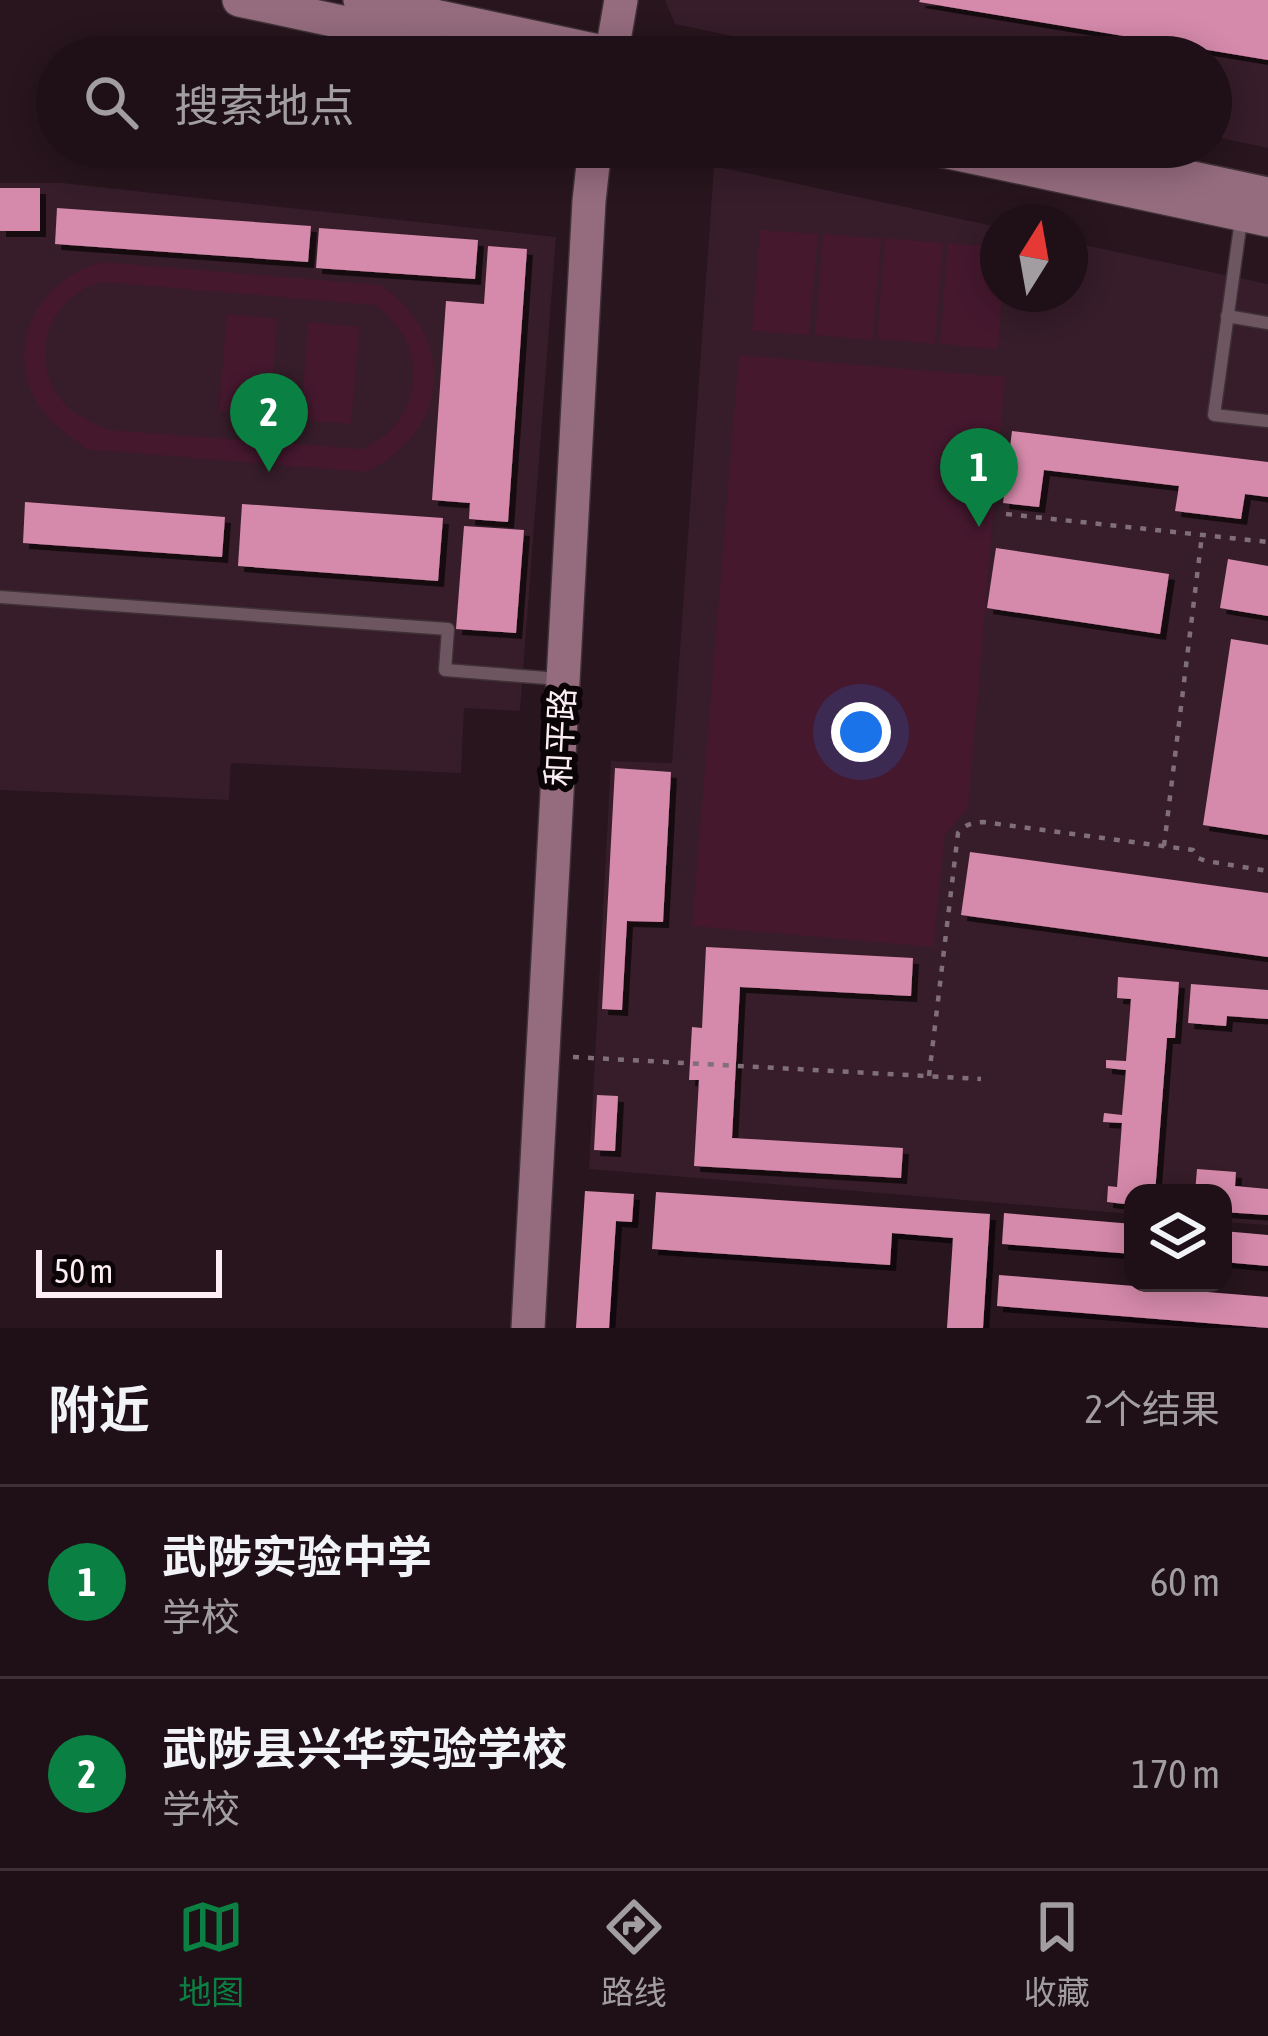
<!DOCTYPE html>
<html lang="zh">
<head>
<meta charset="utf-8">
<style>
  :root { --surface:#1e1016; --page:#26191f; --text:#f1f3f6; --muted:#a19da1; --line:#3c3035; --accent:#0b8043 }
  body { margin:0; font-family:"Asap Condensed","Noto Sans SC",sans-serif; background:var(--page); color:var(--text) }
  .controls { position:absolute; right:36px; bottom:36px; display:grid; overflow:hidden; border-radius:24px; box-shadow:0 6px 30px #0003 }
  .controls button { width:108px; height:108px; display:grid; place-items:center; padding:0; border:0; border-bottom:3px solid var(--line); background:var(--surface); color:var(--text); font:60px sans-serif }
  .compass { position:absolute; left:980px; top:204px; width:108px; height:108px; border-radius:50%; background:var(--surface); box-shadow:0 6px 30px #0003; rotate:11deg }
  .scale { position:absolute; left:36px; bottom:30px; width:186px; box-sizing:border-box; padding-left:12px; border:6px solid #fceef4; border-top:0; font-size:33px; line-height:42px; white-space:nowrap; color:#fceef4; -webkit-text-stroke:9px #0b0407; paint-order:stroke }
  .you { position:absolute; left:861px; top:732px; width:42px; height:42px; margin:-30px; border:9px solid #fff; border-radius:50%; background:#1a73e8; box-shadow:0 0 0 18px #1a73e833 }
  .badge { display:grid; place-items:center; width:78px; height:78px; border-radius:50%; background:var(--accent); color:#fff; font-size:39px; font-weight:700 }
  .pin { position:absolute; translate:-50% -99px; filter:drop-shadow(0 3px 6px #0008) }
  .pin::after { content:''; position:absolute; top:63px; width:42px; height:36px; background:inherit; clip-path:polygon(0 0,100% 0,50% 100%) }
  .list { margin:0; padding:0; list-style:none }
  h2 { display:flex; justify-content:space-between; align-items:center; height:156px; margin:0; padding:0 48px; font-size:51px }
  h2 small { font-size:39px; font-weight:400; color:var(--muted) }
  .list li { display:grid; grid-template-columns:78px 1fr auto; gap:36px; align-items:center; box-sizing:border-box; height:192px; padding:0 48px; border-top:3px solid var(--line) }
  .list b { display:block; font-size:45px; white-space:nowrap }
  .list p { margin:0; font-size:39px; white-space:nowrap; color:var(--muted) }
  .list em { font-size:39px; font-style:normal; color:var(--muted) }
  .icon { flex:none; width:66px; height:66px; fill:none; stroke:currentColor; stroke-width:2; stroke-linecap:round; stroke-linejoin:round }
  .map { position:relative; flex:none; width:1268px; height:1328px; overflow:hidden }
  .search { position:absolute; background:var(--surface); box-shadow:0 6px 30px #0003; left:36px; right:36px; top:36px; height:132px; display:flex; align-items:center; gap:30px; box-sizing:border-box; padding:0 42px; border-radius:66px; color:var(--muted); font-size:45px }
  .sheet { height:540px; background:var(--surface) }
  nav { display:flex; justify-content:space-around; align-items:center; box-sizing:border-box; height:168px; border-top:3px solid var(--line); background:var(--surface); font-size:33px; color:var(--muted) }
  nav a { display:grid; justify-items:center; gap:6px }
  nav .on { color:var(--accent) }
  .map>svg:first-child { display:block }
  .built { fill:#361d29 }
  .green { fill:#45182e; fill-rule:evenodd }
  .building { fill:#d68aab; filter:url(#shadow) }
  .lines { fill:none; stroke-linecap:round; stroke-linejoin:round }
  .lane-casing { stroke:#3f3136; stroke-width:15 }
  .secondary-casing { stroke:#3f3136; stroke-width:36 }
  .path { stroke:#806f76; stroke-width:4.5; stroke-dasharray:6 9; stroke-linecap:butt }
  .lane { stroke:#6e5660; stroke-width:12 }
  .secondary { stroke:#956c7e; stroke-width:33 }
  .labels { text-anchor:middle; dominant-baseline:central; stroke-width:12; stroke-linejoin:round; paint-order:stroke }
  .street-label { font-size:33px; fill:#fceef4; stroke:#0b0407 }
</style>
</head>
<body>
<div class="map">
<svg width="1268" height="1328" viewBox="0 0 1268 1328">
  <defs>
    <filter id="shadow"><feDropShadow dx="6" dy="6" stdDeviation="0" flood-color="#0009"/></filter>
  </defs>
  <rect width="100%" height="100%" fill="#28151d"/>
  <g class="built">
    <path d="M 665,0 L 1268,0 L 1268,148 L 1211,136 L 1211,57 L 833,57 L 675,24 Z"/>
    <path d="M 714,166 L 998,227 L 998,294 L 1070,294 L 1070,242 L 1268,284 L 1268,1225 L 1223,1222 L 1223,1193 L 1133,1193 L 1133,1214 L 589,1169 L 611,761 L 672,763 Z"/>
    <path d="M 0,183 L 62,183 L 556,237 L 520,711 L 464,708 L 461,773 L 231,763 L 229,800 L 0,790 Z"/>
  </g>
  <g class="green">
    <path d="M 760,230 L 818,234 L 809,335 L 752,331 Z"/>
    <path d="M 823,234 L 881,239 L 873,340 L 815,335 Z"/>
    <path d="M 885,238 L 943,243 L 935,344 L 877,339 Z"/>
    <path d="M 948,243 L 998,247 L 998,294 L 1002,294 L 998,349 L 940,344 Z"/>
    <path d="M 103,262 L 380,285 C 458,337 450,433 365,472 L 87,449 C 72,437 55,427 43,411 C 0,353 36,278 103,262 ZM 103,282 L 374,305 C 431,342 426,422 362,449 L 108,430 C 91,422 73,415 61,400 C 27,357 50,294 103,282 Z"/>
    <path d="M 227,314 L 277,319 L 270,416 L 219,411 Z"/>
    <path d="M 308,322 L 359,327 L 351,424 L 301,420 Z"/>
    <path d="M 739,355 L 1005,377 L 968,807 L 945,835 L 933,947 L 692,926 Z"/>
  </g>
  <g class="building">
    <path d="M 920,0 L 1268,0 L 1268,60 L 919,2 Z"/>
    <rect x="0" y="188" width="40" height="43"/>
    <path d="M 57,208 L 311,226 L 308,262 L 55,244 Z"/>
    <path d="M 319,228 L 478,240 L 475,279 L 316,268 Z"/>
    <path d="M 488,246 L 527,249 L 508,522 L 469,519 L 470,503 L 432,500 L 446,301 L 484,304 Z"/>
    <path d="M 1012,431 L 1268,462 L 1268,497 L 1245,494 L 1241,519 L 1175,511 L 1179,486 L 1044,470 L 1039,507 L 1003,503 Z"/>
    <path d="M 25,502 L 225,517 L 222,557 L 23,543 Z"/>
    <path d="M 242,504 L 443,518 L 438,581 L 238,566 Z"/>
    <path d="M 464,526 L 524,530 L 516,633 L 456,629 Z"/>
    <path d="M 996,548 L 1169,574 L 1160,634 L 987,608 Z"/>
    <path d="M 1228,559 L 1268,566 L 1268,616 L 1220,608 Z"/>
    <path d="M 1231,639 L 1268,645 L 1268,835 L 1203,825 Z"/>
    <path d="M 615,768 L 671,772 L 663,922 L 627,921 L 622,1010 L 602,1009 Z"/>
    <path d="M 970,852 L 1268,893 L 1268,957 L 961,915 Z"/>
    <path d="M 706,947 L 913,958 L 911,996 L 740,987 L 732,1138 L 903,1148 L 901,1178 L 694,1166 L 699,1080 L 689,1080 L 692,1027 L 702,1028 Z"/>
    <path d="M 1118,977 L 1179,982 L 1175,1038 L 1167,1038 L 1155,1193 L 1133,1193 L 1133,1205 L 1107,1202 L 1108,1186 L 1117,1187 L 1122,1123 L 1103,1122 L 1104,1113 L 1122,1115 L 1126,1070 L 1106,1068 L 1106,1060 L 1126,1061 L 1131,999 L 1117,998 Z"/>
    <path d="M 1191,984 L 1268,990 L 1268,1019 L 1227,1016 L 1226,1026 L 1188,1023 Z"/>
    <path d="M 597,1095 L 618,1096 L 615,1151 L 594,1150 Z"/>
    <path d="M 1197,1169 L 1236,1172 L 1235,1186 L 1268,1189 L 1268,1215 L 1223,1212 L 1223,1193 L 1195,1193 Z"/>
    <path d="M 585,1191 L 634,1194 L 632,1222 L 616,1221 L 609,1328 L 576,1328 Z"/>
    <path d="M 656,1192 L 990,1214 L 983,1328 L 947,1328 L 953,1238 L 892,1233 L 890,1265 L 652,1249 Z"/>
    <path d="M 1004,1213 L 1133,1224 L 1133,1254 L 1002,1244 Z"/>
    <path d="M 1223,1231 L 1268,1235 L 1268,1266 L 1223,1262 Z"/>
    <path d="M 999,1275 L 1268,1297 L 1268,1328 L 997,1306 Z"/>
  </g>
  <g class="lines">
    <g class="lane-casing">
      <g id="lane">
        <path d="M 1241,220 L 1214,415 L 1268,421"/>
        <path d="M 1227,316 L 1268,323"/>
        <path d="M 0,597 L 448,629 L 445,670 L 559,679"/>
      </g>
    </g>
    <g class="secondary-casing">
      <g id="secondary">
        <path d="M 239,0 L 505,57"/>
        <path d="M 360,0 L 626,57"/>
        <path d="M 611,57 L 621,0"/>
        <path d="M 925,147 L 1268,220"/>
        <path d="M 1047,147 L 1268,194"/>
        <path d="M 528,1328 L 589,201 L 595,147"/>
      </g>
    </g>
    <g class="path">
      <path d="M 1006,514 L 1268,542"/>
      <path d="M 1164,846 L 1202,535"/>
      <path d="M 573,1057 L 981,1079"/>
      <path d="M 929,1076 L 958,833 C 965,824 972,823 983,822 L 1193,850 L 1198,858 L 1206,861 L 1268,871"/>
    </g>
    <use href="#lane" class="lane"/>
    <use href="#secondary" class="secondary"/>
  </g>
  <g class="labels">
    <g class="street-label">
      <text transform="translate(560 737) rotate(-87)">和平路</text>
    </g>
  </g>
</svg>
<div class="controls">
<button><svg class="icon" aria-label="layers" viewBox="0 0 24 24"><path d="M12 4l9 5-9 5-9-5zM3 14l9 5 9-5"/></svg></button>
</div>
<svg class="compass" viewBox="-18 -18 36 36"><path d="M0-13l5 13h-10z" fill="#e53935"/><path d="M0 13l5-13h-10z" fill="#a19da1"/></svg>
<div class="scale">50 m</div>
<div class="you"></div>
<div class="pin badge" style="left:979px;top:527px">1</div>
<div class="pin badge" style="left:269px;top:472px">2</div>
<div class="search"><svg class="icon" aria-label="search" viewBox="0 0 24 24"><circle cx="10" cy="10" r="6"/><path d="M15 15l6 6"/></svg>搜索地点</div>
</div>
<section class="sheet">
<h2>附近<small>2个结果</small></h2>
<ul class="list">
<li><span class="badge">1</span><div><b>武陟实验中学</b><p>学校</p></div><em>60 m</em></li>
<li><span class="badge">2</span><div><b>武陟县兴华实验学校</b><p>学校</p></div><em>170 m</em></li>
</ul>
</section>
<nav>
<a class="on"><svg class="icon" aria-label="map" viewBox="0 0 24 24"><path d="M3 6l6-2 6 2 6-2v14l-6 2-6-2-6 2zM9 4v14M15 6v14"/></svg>地图</a>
<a><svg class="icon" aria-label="directions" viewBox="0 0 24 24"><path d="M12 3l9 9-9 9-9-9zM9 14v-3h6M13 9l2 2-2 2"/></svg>路线</a>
<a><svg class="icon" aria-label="saved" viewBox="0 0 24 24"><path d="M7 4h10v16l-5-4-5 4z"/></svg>收藏</a>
</nav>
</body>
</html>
